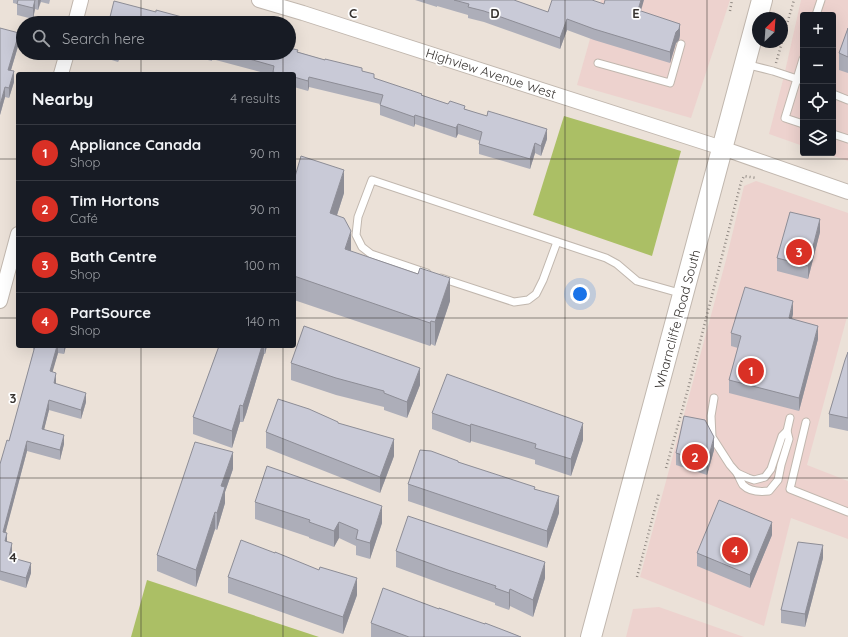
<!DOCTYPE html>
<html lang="en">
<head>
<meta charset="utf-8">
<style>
  :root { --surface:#171b24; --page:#20242c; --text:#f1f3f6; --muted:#9ea1a6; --line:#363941; --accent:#d93025 }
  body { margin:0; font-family:Quicksand,sans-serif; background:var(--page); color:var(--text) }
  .controls { position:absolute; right:12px; top:12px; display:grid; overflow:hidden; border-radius:4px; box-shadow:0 4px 16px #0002 }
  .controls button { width:36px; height:36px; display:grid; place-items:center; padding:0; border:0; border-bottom:1px solid var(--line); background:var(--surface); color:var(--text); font:20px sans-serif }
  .compass { position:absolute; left:752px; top:12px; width:36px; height:36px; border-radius:50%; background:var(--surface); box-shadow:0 4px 16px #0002; rotate:25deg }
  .you { position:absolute; left:580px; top:294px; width:14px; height:14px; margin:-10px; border:3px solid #fff; border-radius:50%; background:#1a73e8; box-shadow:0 0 0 6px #1a73e833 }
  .badge { display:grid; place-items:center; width:26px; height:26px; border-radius:50%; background:var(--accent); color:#fff; font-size:13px; font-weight:700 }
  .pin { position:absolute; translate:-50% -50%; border:2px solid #fff; box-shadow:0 1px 4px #0006 }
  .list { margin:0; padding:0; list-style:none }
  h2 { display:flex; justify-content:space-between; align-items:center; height:52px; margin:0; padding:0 16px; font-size:17px }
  h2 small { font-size:13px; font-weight:400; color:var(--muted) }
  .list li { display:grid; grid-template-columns:26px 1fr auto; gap:12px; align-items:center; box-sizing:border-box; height:56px; padding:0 16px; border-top:1px solid var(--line) }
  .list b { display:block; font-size:15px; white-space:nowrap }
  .list p { margin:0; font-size:13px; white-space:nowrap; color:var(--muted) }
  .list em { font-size:13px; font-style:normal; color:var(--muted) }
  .icon { flex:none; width:22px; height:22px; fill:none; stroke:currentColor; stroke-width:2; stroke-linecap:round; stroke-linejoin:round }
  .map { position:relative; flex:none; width:848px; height:637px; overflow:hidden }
  .search { position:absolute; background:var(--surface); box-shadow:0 4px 16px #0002; left:16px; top:16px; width:280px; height:44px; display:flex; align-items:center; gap:10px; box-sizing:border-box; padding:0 14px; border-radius:22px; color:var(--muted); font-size:15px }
  .panel { position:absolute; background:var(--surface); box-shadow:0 4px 16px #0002; left:16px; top:72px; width:280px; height:276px; border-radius:4px }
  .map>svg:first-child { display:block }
  .commercial { fill:#edd2ce }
  .green { fill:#abbf65 }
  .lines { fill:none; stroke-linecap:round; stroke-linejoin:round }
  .lane-casing { stroke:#c1b7ae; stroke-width:9 }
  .street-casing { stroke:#c1b7ae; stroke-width:16 }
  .secondary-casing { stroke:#c1b7ae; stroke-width:22 }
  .path { stroke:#908983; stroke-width:2.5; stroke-dasharray:1 3; stroke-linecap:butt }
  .lane { stroke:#fff; stroke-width:7 }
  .street { stroke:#fff; stroke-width:14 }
  .secondary { stroke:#fff; stroke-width:20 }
  .wall { fill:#adaeb9 }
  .shaded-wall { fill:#8d8d96 }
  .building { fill:#c9cad7; stroke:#8d8d96 }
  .grid { fill:none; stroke:#373330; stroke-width:1; stroke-opacity:0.55 }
  .labels { text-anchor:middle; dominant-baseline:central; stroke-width:3.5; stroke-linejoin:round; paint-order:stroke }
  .street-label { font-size:13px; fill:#373330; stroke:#fff }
  .grid-label { font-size:13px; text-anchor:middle; font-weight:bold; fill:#373330; stroke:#fff; stroke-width:3.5; stroke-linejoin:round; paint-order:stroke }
</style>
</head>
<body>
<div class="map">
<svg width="848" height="637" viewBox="0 0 848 637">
  <rect width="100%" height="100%" fill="#ebe1d8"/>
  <g class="commercial">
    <path d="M 601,0 L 730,0 L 691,118 L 577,85 Z"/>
    <path d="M 801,0 L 848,0 L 848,161 L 824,153 L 833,153 L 833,15 L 803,15 L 803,146 L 769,134 L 784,76 Z"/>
    <path d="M 756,181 L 848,213 L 848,317 L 847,317 L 807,465 L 848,481 L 848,539 L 791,518 L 764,626 L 640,577 L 726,260 L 744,186 Z"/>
    <path d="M 659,607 L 744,637 L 626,637 L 633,609 Z"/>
  </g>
  <g class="green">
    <path d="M 564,116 L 681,151 L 652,256 L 533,215 Z"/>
    <path d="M 147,580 L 319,637 L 131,637 Z"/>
  </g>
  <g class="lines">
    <g class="lane-casing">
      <g id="lane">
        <path d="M 816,15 L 821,0"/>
        <path d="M 803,59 L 785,118 L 803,124"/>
        <path d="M 598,63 L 670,83 L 681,44"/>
        <path d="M 745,64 L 773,71 L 803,81"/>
        <path d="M 833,94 L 848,100"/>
        <path d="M 833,134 L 848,139"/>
        <path d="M 427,273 L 371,254 L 362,247 L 356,235 L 358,217 L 372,180 L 606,258 L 617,264 L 637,281 L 683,294"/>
        <path d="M 441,278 L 514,302 L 528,300 L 536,294 L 543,280 L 557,242"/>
        <path d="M 714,398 L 711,416 L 712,437 L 730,465 L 737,473 L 748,478 L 754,480 L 765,477 L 771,469 L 782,436 L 787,431 L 790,418"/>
        <path d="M 806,422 L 790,489 L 848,512"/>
        <path d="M 737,473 C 739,477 741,482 743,485 C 750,492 761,492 769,491 L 778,480 L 781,465 L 789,439 L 787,431"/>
      </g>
    </g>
    <g class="street-casing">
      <g id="street">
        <path d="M 259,0 L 303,13 L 722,148 L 848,192"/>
        <path d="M 75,23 L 81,0"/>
        <path d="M 61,74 L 67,53"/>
        <path d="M 0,301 L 18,234"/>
      </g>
    </g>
    <g class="secondary-casing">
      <path id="secondary" d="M 591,637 L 762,0"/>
    </g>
    <g class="path">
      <path d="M 730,11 L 732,0"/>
      <path d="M 782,41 L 794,0"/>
      <path d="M 776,63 L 782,42"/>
      <path d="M 666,468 L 688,389 L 741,182 L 744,176 L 756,178"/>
      <path d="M 637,577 L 659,493"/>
    </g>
    <use href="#lane" class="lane"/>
    <use href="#street" class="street"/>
    <use href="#secondary" class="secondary"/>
  </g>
  <g class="wall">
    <path d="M 13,0 L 50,0 L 49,4 L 41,2 L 38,10 L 35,9 L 33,19 L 17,15 L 17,4 L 13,3 Z"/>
    <path d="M 415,0 L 514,0 L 548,12 L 604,4 L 641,11 L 680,35 L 679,40 L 676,43 L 670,63 L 594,40 L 567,30 L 560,49 L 484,22 L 468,18 L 468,15 L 437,6 L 437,7 Z"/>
    <path d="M 0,28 L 19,43 L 11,70 L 14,82 L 9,98 L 5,97 L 0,115 Z"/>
    <path d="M 848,28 L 848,73 L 839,70 L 839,53 Z"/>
    <path d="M 298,52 L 362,71 L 374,78 L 422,96 L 465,109 L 547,139 L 541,156 L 535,153 L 530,169 L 479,154 L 479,144 L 480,141 L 458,134 L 456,138 L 415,124 L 414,127 L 380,115 L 380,104 L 309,87 L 308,91 L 294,87 L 294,74 L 268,74 L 212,59 L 212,61 L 195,57 L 195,53 L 289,53 Z"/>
    <path d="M 102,53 L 121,53 L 118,62 L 102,57 Z"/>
    <path d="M 294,180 L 344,193 L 337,215 L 351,251 L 450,301 L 435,346 L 431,344 L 430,346 L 294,300 Z"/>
    <path d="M 820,232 L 808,279 L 777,271 L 777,258 Z"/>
    <path d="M 793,314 L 792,318 L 818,339 L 799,411 L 729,393 L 729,380 L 738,348 L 731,346 L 731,333 Z"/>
    <path d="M 33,346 L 66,346 L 64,354 L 58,353 L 52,372 L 56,383 L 56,384 L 86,402 L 81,419 L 49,410 L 44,429 L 64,444 L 60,460 L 27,451 L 5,533 L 7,541 L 12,553 L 11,558 L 31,573 L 26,588 L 0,580 L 0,464 L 9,441 L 34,350 L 33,349 Z"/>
    <path d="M 219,346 L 267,346 L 265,354 L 264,354 L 246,414 L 243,422 L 240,422 L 232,448 L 193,434 L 193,417 Z"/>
    <path d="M 848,352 L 848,431 L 829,427 L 829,414 Z"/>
    <path d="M 291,363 L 420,385 L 407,418 L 384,410 L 384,407 L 336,395 L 291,380 Z"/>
    <path d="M 432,413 L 583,440 L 571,476 L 535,464 L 535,460 L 471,441 L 470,443 L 432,429 Z"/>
    <path d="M 338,423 L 394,456 L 380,493 L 266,448 L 266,432 Z"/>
    <path d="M 714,450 L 707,475 L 676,465 L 676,453 Z"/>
    <path d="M 458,462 L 535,489 L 559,513 L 547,548 L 408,501 L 408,484 Z"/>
    <path d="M 233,469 L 225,492 L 225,503 L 217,530 L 215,529 L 196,587 L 157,571 L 157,555 Z"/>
    <path d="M 255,502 L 382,523 L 370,559 L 356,555 L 356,546 L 339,538 L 334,547 L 309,538 L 309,537 L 255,519 Z"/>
    <path d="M 772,535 L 750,588 L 697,566 L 697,553 Z"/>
    <path d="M 396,551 L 545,578 L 533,617 L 510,606 L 509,610 L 495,605 L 495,603 L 448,586 L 396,567 Z"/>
    <path d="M 823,558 L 805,627 L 781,623 L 781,610 Z"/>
    <path d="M 319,570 L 357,595 L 343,634 L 228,593 L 228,577 Z"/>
    <path d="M 439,609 L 511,633 L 521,637 L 371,637 L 371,623 Z"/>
  </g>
  <g class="shaded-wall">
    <path d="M 35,0 L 35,9 L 33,19 L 33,8 Z"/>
    <path d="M 38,0 L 41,0 L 38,10 Z"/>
    <path d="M 641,0 L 644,0 L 638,21 L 638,10 Z"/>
    <path d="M 567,19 L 567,30 L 560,49 L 560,38 Z"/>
    <path d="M 680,24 L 680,35 L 679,40 L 676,43 L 670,63 L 670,52 L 676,32 Z"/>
    <path d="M 19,33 L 19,43 L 8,80 L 8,70 Z"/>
    <path d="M 119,53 L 121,53 L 118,62 Z"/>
    <path d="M 14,71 L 14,82 L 9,98 L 9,88 Z"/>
    <path d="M 309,77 L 309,87 L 308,91 L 308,81 Z"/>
    <path d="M 5,87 L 5,97 L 0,115 L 0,105 Z"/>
    <path d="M 415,115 L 415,124 L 414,127 L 414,117 Z"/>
    <path d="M 458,124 L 458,134 L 456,138 L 456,128 Z"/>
    <path d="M 547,129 L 547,139 L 541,156 L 541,146 Z"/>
    <path d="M 535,143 L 535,153 L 530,169 L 530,159 Z"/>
    <path d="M 344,170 L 344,193 L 330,237 L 330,213 Z"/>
    <path d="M 820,219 L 820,232 L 808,279 L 808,266 Z"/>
    <path d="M 351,231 L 351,255 L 345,249 Z"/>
    <path d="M 450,278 L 450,301 L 435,346 L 435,322 Z"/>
    <path d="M 793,301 L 793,314 L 789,330 L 789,318 Z"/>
    <path d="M 431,321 L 431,344 L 430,346 L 430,323 Z"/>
    <path d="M 818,326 L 818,339 L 799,411 L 799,398 Z"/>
    <path d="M 57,346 L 58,346 L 58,353 L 50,381 L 50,371 Z"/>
    <path d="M 64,346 L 66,346 L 64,354 Z"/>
    <path d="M 262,346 L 264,346 L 264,354 L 246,414 L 243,422 L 243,406 Z"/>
    <path d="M 265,346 L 267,346 L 265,354 Z"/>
    <path d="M 420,368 L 420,385 L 407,418 L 407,402 Z"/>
    <path d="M 56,373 L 56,383 L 54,393 L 54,383 Z"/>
    <path d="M 86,393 L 86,402 L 81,419 L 81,410 Z"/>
    <path d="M 49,400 L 49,410 L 42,438 L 42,429 Z"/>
    <path d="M 240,405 L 240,422 L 232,448 L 232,431 Z"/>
    <path d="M 583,423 L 583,440 L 571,476 L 571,459 Z"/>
    <path d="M 471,424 L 471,441 L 470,443 L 470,426 Z"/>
    <path d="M 64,435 L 64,444 L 60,460 L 60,450 Z"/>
    <path d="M 714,437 L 714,450 L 707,475 L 707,463 Z"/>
    <path d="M 394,439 L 394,456 L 380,493 L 380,477 Z"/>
    <path d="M 27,441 L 27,451 L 3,542 L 3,532 Z"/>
    <path d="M 233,452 L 233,469 L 225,492 L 225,503 L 217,530 L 217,513 L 221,486 Z"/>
    <path d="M 559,496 L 559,513 L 547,548 L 547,531 Z"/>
    <path d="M 382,506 L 382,523 L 370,559 L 370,543 Z"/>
    <path d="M 215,512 L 215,529 L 196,587 L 196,570 Z"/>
    <path d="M 339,522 L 339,538 L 334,547 L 334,531 Z"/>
    <path d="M 772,522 L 772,535 L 750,588 L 750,575 Z"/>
    <path d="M 7,533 L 7,543 L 5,541 Z"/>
    <path d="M 12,543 L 12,553 L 9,567 L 9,557 Z"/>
    <path d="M 823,545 L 823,558 L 805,627 L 805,614 Z"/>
    <path d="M 545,562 L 545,578 L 533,617 L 533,600 Z"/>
    <path d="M 31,563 L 31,573 L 26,588 L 26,578 Z"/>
    <path d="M 357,578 L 357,595 L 343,634 L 343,617 Z"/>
    <path d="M 510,589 L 510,606 L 509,610 L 509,593 Z"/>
  </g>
  <g class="building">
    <path d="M 18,0 L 35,0 L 33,8 L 17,4 Z"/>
    <path d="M 454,0 L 514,0 L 548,12 L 552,0 L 592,0 L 604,4 L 605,0 L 641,0 L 638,10 L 680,24 L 679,29 L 676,32 L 670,52 L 594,29 L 567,19 L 560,38 L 484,11 L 468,7 L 469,4 Z"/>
    <path d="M 114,1 L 156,12 L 156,10 L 182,17 L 181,23 L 110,23 L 110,21 L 109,21 Z"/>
    <path d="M 0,28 L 19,33 L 8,70 L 14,71 L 9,88 L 5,87 L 0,105 Z"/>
    <path d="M 848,28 L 848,57 L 839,53 Z"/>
    <path d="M 289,48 L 298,50 L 297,52 L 325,60 L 325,59 L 362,68 L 362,71 L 374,74 L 374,78 L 422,94 L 421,95 L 448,104 L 450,101 L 465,106 L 464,109 L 487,116 L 488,111 L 547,129 L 541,146 L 535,143 L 530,159 L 479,144 L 482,132 L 458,124 L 456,128 L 415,115 L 414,117 L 380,105 L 383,95 L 309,77 L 308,81 L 294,77 L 294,74 L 280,74 L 273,72 L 274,66 L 228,53 L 289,53 Z"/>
    <path d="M 301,156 L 344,170 L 330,213 L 344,218 L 351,231 L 345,249 L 418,274 L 420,268 L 450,278 L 435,322 L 431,321 L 430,323 L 294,276 L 294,180 Z"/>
    <path d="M 790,212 L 820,219 L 808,266 L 777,258 Z"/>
    <path d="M 745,287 L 793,301 L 789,318 L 818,326 L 799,398 L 729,380 L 741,336 L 731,333 Z"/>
    <path d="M 304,326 L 420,368 L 407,402 L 384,393 L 384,391 L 336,378 L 291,363 Z"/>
    <path d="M 35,346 L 57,346 L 50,371 L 56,373 L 54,383 L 86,393 L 81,410 L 49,400 L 42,429 L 64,435 L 60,450 L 27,441 L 3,532 L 7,533 L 5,541 L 12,543 L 9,557 L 31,563 L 26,578 L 0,571 L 0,464 L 7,440 L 9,441 Z"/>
    <path d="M 219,346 L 262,346 L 246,397 L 243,406 L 240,405 L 232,431 L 193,417 Z"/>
    <path d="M 848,352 L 848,418 L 829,414 L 845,360 Z"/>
    <path d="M 447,374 L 583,423 L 571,459 L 535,448 L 536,444 L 471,424 L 470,426 L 432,413 Z"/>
    <path d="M 278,399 L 309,409 L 338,422 L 338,423 L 394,439 L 380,477 L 266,432 Z"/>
    <path d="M 684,416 L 705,420 L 714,437 L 707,463 L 676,453 Z"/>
    <path d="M 195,442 L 233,452 L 221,486 L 225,487 L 217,513 L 215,512 L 196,570 L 157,555 Z"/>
    <path d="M 420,450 L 431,451 L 458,461 L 458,462 L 535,487 L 534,489 L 559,496 L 547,531 L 408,484 Z"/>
    <path d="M 267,466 L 382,506 L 370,543 L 356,539 L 358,530 L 339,522 L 334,531 L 309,522 L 310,520 L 255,502 Z"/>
    <path d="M 719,500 L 772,522 L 750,575 L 697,553 Z"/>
    <path d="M 408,516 L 545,562 L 533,600 L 510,589 L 509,593 L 495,588 L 496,586 L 448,570 L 396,551 Z"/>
    <path d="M 241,540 L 275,553 L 275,552 L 319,570 L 320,567 L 357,578 L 343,617 L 228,577 Z"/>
    <path d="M 798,542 L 823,545 L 805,614 L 781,610 Z"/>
    <path d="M 383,588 L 439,609 L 439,608 L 485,624 L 485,623 L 511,633 L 521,637 L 409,637 L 371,623 Z"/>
  </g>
  <path class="grid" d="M 141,0 L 141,23M 283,0 L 283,23M 424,0 L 424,637M 565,0 L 565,637M 707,0 L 707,637M 141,53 L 141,74M 283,53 L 283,74M 0,159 L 18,159M 294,159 L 848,159M 0,318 L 18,318M 294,318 L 848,318M 141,346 L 141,637M 283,346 L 283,637M 0,478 L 848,478"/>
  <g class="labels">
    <g class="street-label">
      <text transform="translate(491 73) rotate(18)">Highview Avenue West</text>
      <text transform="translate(677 319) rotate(-75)">Wharncliffe Road South</text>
    </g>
  </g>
  <g class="grid-label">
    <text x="353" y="18">C</text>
    <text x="495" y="18">D</text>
    <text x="636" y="18">E</text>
    <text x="13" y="403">3</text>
    <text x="13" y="562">4</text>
  </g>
</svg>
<div class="controls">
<button>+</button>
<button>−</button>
<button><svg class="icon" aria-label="locate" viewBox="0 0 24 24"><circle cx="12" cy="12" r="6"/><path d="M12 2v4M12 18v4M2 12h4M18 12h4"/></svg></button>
<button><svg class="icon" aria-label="layers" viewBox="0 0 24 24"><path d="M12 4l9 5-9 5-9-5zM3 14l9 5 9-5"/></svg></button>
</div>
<svg class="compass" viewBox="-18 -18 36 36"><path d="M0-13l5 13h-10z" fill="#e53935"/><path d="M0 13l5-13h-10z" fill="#9ea1a6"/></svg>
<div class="you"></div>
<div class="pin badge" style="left:751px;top:371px">1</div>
<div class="pin badge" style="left:695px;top:457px">2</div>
<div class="pin badge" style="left:799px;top:252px">3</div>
<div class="pin badge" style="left:735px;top:550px">4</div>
<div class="search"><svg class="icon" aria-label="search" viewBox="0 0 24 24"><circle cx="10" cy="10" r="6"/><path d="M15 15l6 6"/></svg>Search here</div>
<section class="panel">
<h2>Nearby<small>4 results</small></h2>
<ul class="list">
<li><span class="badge">1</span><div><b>Appliance Canada</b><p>Shop</p></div><em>90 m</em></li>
<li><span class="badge">2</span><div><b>Tim Hortons</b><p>Café</p></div><em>90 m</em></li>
<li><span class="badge">3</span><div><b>Bath Centre</b><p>Shop</p></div><em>100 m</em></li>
<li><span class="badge">4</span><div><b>PartSource</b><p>Shop</p></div><em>140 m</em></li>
</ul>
</section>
</div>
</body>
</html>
